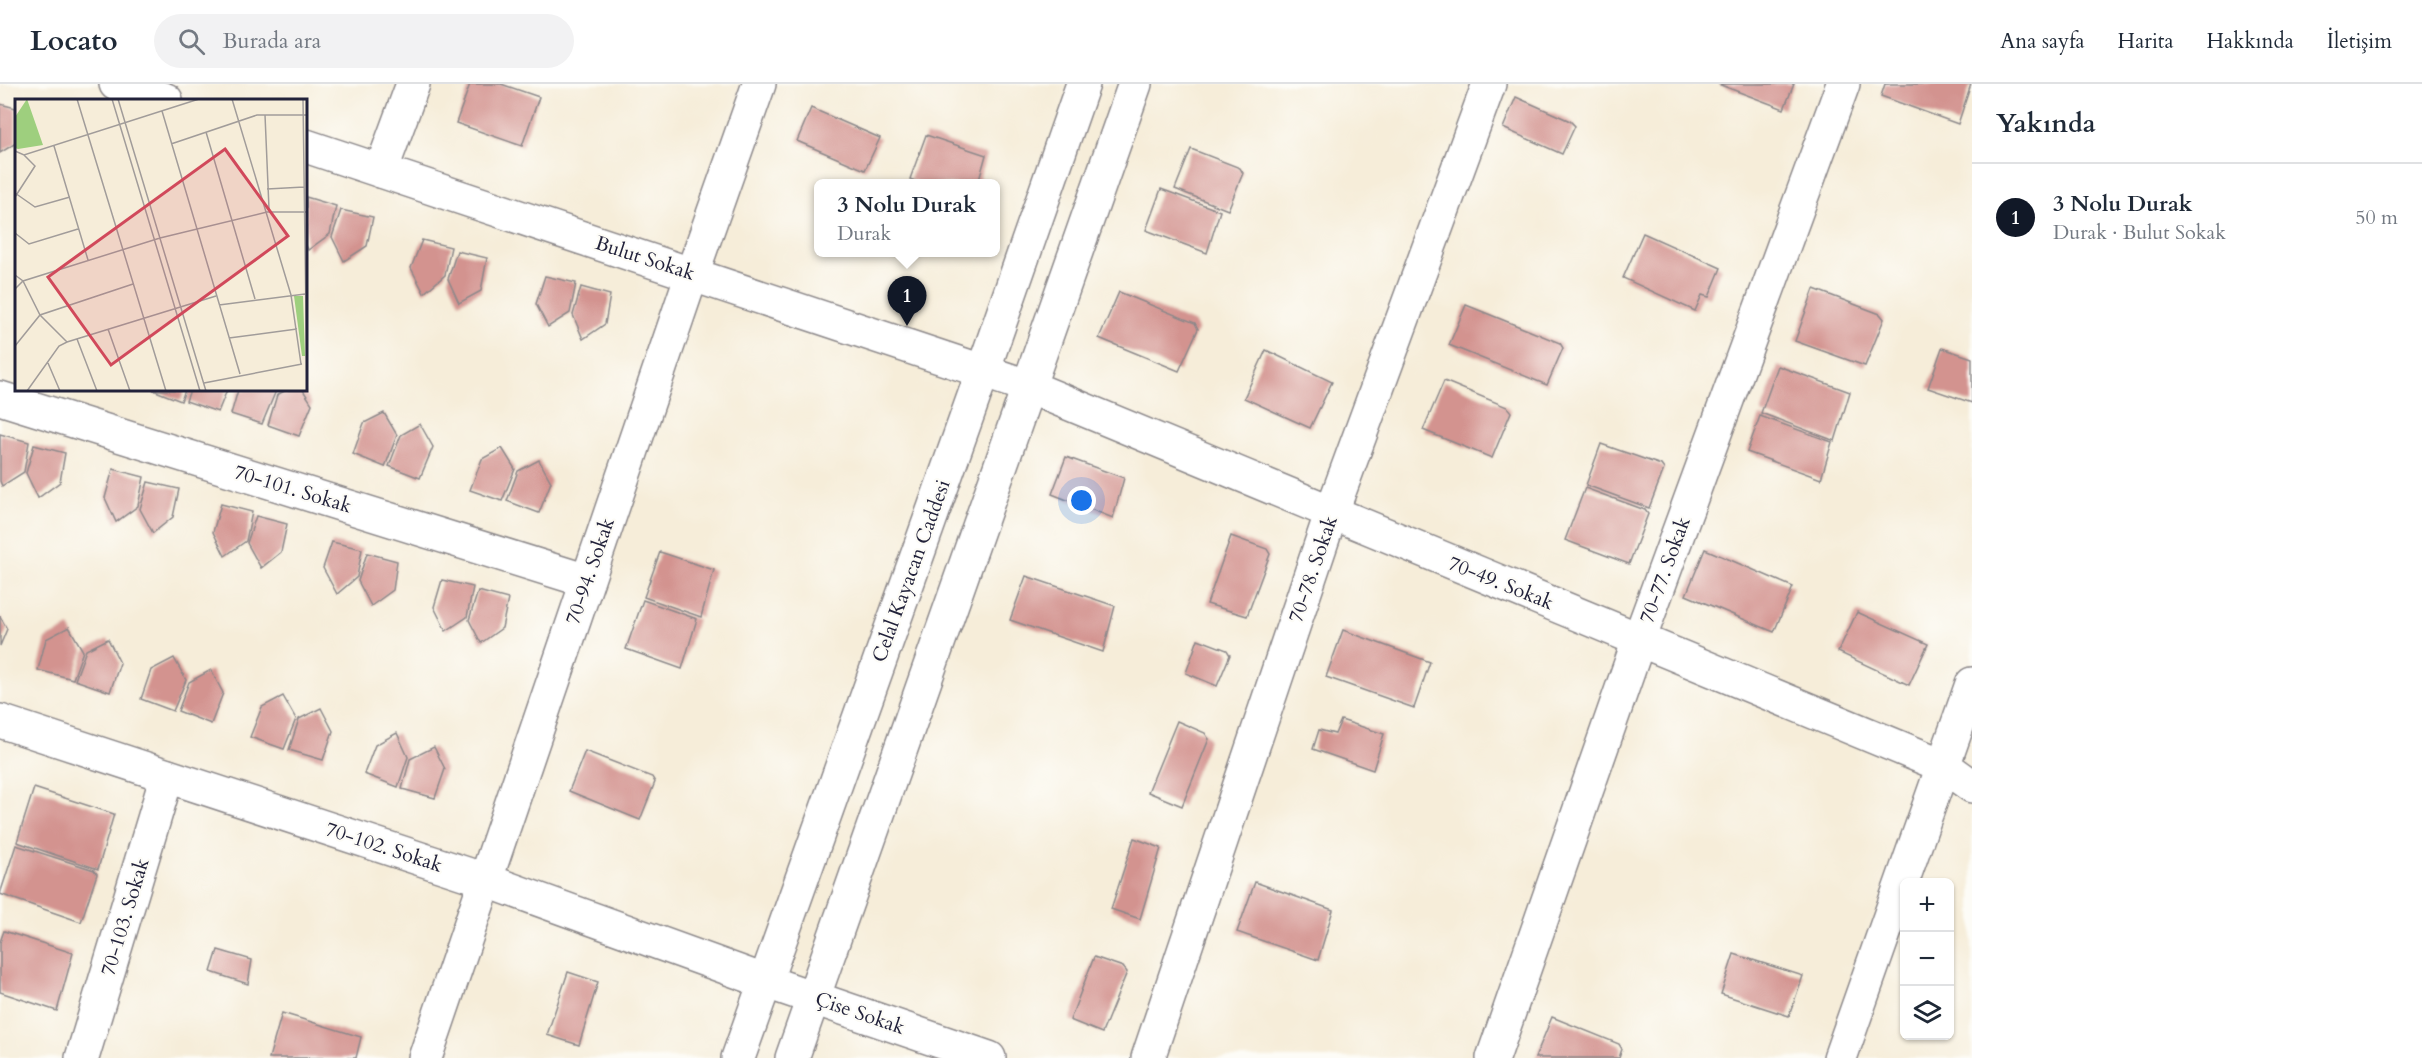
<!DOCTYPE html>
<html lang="tr">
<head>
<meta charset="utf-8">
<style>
  :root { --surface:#fff; --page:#f2f2f3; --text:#1f2937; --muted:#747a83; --line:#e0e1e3; --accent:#111827 }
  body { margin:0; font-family:Cardo,serif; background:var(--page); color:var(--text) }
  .controls { position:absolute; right:18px; bottom:18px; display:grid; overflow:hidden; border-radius:9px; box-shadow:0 2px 4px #0004 }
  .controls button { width:54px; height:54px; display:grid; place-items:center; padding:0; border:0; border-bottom:2px solid var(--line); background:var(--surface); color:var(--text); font:30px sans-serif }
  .you { position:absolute; left:1082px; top:417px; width:21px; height:21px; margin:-15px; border:4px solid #fff; border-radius:50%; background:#1a73e8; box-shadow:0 0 0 9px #1a73e833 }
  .badge { display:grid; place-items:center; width:39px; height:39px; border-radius:50%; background:var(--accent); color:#fff; font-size:20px; font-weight:700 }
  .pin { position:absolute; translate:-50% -50px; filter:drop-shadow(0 2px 3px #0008) }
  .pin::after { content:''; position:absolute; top:32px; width:21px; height:18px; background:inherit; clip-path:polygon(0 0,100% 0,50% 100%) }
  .popup { position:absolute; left:814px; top:95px; width:186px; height:78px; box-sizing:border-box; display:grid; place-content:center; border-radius:9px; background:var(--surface); filter:drop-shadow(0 2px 4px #0005); font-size:20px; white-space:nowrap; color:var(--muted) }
  .popup b { font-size:22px; color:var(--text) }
  .popup::after { content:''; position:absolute; left:50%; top:100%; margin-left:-12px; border:12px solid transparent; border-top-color:var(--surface) }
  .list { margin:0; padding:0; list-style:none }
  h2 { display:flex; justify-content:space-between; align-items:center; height:78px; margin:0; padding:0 24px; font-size:26px }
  h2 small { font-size:20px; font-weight:400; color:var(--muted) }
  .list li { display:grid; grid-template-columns:39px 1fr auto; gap:18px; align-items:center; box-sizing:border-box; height:108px; padding:0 24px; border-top:2px solid var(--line) }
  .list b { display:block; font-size:22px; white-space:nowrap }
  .list p { margin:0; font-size:20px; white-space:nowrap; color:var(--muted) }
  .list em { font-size:20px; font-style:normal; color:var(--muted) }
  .icon { flex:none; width:33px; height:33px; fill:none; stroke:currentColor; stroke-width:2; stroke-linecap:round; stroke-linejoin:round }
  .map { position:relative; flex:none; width:1972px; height:974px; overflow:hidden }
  header { display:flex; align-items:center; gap:36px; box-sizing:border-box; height:84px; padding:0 30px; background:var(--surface); border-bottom:2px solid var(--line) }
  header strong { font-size:28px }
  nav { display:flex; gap:33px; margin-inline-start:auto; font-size:21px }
  .search { width:420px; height:54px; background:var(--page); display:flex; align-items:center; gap:15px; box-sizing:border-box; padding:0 21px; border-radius:33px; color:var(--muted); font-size:22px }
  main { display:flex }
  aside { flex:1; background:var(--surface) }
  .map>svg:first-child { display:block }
  .building { fill:#d3938f }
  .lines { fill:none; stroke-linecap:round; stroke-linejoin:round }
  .minor-casing { stroke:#8c888a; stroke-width:36 }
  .tertiary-casing { stroke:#8c888a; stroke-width:36 }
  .minor { stroke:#fff; stroke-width:33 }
  .tertiary { stroke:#fff; stroke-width:33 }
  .labels { text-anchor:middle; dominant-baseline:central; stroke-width:4.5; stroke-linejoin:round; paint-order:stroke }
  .street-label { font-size:20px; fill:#22223b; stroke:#fdfcf7 }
  .inset-road { fill:none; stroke:#a19c9a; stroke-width:1.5 }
  .view { fill:#d1495b; fill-opacity:0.15; stroke:#d1495b; stroke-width:3 }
  .inset-edge { fill:none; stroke:#22223b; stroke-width:3 }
</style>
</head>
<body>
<header>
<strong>Locato</strong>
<div class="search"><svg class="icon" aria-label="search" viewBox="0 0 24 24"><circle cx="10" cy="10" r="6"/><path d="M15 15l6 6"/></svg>Burada ara</div>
<nav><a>Ana sayfa</a><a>Harita</a><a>Hakkında</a><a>İletişim</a></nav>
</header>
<main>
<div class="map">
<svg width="1972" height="974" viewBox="0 0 1972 974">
  <rect width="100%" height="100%" fill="#fdfcf7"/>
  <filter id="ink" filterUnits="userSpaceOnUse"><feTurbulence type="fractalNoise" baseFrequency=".0167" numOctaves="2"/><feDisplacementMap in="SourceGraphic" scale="12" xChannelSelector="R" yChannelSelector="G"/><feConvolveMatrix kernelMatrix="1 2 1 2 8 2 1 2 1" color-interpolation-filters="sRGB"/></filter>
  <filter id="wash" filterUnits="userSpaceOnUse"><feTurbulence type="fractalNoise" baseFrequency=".008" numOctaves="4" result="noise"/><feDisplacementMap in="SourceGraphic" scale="24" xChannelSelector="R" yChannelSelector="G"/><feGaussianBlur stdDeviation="1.35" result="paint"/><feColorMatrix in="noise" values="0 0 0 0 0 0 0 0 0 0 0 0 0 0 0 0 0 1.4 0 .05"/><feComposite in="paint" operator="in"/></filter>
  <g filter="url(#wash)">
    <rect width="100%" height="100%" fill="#f6edd9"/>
    <g id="blocks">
      <g class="building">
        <path d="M 470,0 L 501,0 L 539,13 L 522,62 L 456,39 Z"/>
        <path d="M 1718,0 L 1794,0 L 1784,25 Z"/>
        <path d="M 1885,0 L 1971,0 L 1958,40 L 1881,12 Z"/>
        <path d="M 1516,13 L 1570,37 L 1575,42 L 1562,70 L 1503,44 Z"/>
        <path d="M 0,20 L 16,24 L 16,59 L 0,69 Z"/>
        <path d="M 811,24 L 880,54 L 865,86 L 797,57 Z"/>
        <path d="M 926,51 L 986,71 L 978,100 L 922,100 L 910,95 Z"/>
        <path d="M 1191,65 L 1240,84 L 1243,89 L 1228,126 L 1175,105 Z"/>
        <path d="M 1161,105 L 1220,127 L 1207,169 L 1146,146 Z"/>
        <path d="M 306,113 L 336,122 L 330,150 L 308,166 L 306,161 Z"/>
        <path d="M 341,126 L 373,133 L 367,162 L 344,177 L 332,153 Z"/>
        <path d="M 1643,149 L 1721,184 L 1709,213 L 1702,211 L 1695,227 L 1623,194 Z"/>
        <path d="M 422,156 L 451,163 L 445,191 L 424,209 L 411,184 Z"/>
        <path d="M 457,167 L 487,174 L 481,207 L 459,219 L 448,195 Z"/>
        <path d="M 545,192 L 576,199 L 570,229 L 548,243 L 536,220 Z"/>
        <path d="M 581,203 L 610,211 L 605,240 L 583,255 L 573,231 Z"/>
        <path d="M 1814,205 L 1880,230 L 1884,235 L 1865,282 L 1795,257 Z"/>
        <path d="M 1119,208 L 1195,239 L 1198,245 L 1179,287 L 1099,254 Z"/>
        <path d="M 1466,221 L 1560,259 L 1563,264 L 1547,301 L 1449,261 Z"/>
        <path d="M 1942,264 L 1972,274 L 1972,319 L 1928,304 Z"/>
        <path d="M 1266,266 L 1332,298 L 1310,344 L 1244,314 Z"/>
        <path d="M 1778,282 L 1850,308 L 1835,357 L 1761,329 Z"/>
        <path d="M 1444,297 L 1507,323 L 1511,328 L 1492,374 L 1423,346 Z"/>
        <path d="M 153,306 L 185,306 L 181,317 Z"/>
        <path d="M 190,306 L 227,306 L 218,328 L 186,317 Z"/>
        <path d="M 238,306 L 274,306 L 275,309 L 262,340 L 231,330 Z"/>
        <path d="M 286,306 L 303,306 L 312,320 L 299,352 L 268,341 L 277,311 Z"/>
        <path d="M 384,329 L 397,351 L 385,383 L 353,370 L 364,339 Z"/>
        <path d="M 1760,332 L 1832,358 L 1821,395 L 1747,368 Z"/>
        <path d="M 420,340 L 433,363 L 420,394 L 389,382 L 401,351 Z"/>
        <path d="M 0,350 L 29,358 L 24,388 L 2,402 L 0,397 Z"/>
        <path d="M 1601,360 L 1661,381 L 1664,385 L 1649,424 L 1586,401 Z"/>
        <path d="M 34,361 L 65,369 L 60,398 L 38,414 L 26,389 Z"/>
        <path d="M 502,364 L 515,385 L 502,417 L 470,406 L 482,375 Z"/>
        <path d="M 1066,373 L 1124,394 L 1113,434 L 1052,410 Z"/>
        <path d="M 539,376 L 551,398 L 539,429 L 507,417 L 518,387 Z"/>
        <path d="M 113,385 L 144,393 L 138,422 L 116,438 L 105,414 Z"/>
        <path d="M 148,398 L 179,405 L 173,433 L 153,449 L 140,425 Z"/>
        <path d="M 1585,404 L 1645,426 L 1648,430 L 1629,480 L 1565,456 Z"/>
        <path d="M 221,420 L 252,428 L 246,457 L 225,472 L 213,448 Z"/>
        <path d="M 256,432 L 287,440 L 281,468 L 261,484 L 247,459 Z"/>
        <path d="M 1231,452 L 1267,465 L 1270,470 L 1247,532 L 1207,520 Z"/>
        <path d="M 332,458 L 362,465 L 357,493 L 337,510 L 323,484 Z"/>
        <path d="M 1705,465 L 1793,503 L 1774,548 L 1686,511 Z"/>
        <path d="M 660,468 L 714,486 L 701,533 L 644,513 Z"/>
        <path d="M 367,469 L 397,477 L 393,506 L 371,522 L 358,497 Z"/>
        <path d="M 1026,492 L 1115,522 L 1103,568 L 1010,536 Z"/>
        <path d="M 442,496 L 473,503 L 467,533 L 446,547 L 434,523 Z"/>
        <path d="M 478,507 L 508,515 L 502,544 L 481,559 L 469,536 Z"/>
        <path d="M 643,516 L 697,535 L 682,585 L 626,565 Z"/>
        <path d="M 1857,528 L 1928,560 L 1909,601 L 1838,568 Z"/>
        <path d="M 0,532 L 7,545 L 0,562 Z"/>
        <path d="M 69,543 L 83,567 L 73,595 L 38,586 L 46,555 Z"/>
        <path d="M 1343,546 L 1430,578 L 1414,624 L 1326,593 Z"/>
        <path d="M 108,555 L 120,579 L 110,608 L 75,596 L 86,566 Z"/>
        <path d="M 1198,555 L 1227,566 L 1230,571 L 1217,602 L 1186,589 Z"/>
        <path d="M 174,574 L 186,596 L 173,627 L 141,615 L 151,586 Z"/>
        <path d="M 211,586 L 223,609 L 211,640 L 178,627 L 189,598 Z"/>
        <path d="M 283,612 L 296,635 L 284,665 L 250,653 L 262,623 Z"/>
        <path d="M 321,624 L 333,647 L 323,676 L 289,666 L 299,635 Z"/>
        <path d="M 1341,636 L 1384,650 L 1373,686 L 1313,665 L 1319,646 L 1335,650 Z"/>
        <path d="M 1177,637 L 1205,649 L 1209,655 L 1182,722 L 1148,708 Z"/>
        <path d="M 397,649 L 408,673 L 398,703 L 364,690 L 375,661 Z"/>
        <path d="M 434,663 L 445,685 L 435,714 L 402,705 L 410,675 Z"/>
        <path d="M 585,667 L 652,693 L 655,698 L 640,736 L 569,707 Z"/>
        <path d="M 34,704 L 114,730 L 98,785 L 17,758 Z"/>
        <path d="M 1134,754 L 1161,764 L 1140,835 L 1111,825 Z"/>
        <path d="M 16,761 L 94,786 L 97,790 L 81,838 L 0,810 Z"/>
        <path d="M 1255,798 L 1333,826 L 1318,876 L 1237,848 Z"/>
        <path d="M 4,847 L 73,869 L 57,927 L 0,908 L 0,858 Z"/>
        <path d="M 218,866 L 252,876 L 248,900 L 211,888 Z"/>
        <path d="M 1734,870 L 1803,892 L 1789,932 L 1721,910 Z"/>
        <path d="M 1094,873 L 1123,883 L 1127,888 L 1102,949 L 1070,936 Z"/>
        <path d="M 568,888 L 598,898 L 579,961 L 547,951 Z"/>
        <path d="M 282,929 L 361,953 L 356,974 L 269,974 Z"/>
        <path d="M 1552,933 L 1619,960 L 1622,965 L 1619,974 L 1535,974 Z"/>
      </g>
    </g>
  </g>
  <g filter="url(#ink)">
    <use href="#blocks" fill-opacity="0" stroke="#8c888a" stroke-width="1.5"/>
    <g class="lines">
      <g class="minor-casing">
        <g id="minor">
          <path d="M 116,0 L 166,16"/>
          <path d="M 306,62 L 1027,302 L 1944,682 L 1972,702"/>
          <path d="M 381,87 L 413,0"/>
          <path d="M 0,314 L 587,497"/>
          <path d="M 0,637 L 485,796 L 764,897 L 989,974"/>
          <path d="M 82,974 L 167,692"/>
          <path d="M 425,974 L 692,190 L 759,0"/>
          <path d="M 1148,974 L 1331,430 L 1489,0"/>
          <path d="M 1493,974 L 1639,556 L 1843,0"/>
          <path d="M 1840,974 L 1972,600"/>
        </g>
      </g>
      <g class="tertiary-casing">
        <g id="tertiary">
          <path d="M 738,974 L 983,287 L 1083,0"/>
          <path d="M 792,974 L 1135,0"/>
        </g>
      </g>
      <use href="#minor" class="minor"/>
      <use href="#tertiary" class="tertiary"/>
    </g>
  </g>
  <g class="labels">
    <g class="street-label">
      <text transform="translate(645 174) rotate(18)">Bulut Sokak</text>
      <text transform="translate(293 405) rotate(17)">70-101. Sokak</text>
      <text transform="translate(1313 485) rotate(-71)">70-78. Sokak</text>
      <text transform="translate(1665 486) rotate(-70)">70-77. Sokak</text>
      <text transform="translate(590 487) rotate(-71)">70-94. Sokak</text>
      <text transform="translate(911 487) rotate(-70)">Celal Kayacan Caddesi</text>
      <text transform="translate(1501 499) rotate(22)">70-49. Sokak</text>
      <text transform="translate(384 763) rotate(18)">70-102. Sokak</text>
      <text transform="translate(125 833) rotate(-73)">70-103. Sokak</text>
      <text transform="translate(860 929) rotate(19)">Çise Sokak</text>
    </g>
  </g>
  <g transform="translate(15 15)">
    <rect width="292" height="292" fill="#f6edd9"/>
    <path d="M 12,0 L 28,46 L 3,50 L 0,49 L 0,18 ZM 279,197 L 288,197 L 290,257 L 287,257 Z" fill="#9ecf7e"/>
    <path class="inset-road" d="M 62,0 L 151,292M 97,0 L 185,292M 103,0 L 191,292M 217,0 L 276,196 L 286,265M 288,0 L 292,292M 147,12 L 225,275M 250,16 L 254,110M 191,33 L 240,200M 156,45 L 242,16 L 293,16M 39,47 L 73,161M 0,52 L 9,56 L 184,0M 252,90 L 289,88M 0,94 L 20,108 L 55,98M 0,98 L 20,67 L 9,56M 0,134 L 14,145 L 63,130M 0,176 L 8,182 L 25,216 L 52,243M 0,190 L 8,182 L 145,139 L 252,113 L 293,113M 204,206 L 290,195M 93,230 L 115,292M 214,239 L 282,230M 62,240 L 82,292M 0,247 L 25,216 L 118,185M 33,264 L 45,292M 189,284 L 287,265M 12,292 L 44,247 L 52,243 L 201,197"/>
    <path class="view" d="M 210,50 L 273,137 L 96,266 L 33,178 Z"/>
    <rect width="292" height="292" class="inset-edge"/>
  </g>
</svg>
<div class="controls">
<button>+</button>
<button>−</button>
<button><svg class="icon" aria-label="layers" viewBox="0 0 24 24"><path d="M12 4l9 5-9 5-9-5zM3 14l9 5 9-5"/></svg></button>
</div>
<div class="you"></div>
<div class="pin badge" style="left:907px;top:242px">1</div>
<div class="popup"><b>3 Nolu Durak</b>Durak</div>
</div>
<aside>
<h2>Yakında<small></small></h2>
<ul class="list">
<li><span class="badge">1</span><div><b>3 Nolu Durak</b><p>Durak · Bulut Sokak</p></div><em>50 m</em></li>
</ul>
</aside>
</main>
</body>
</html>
